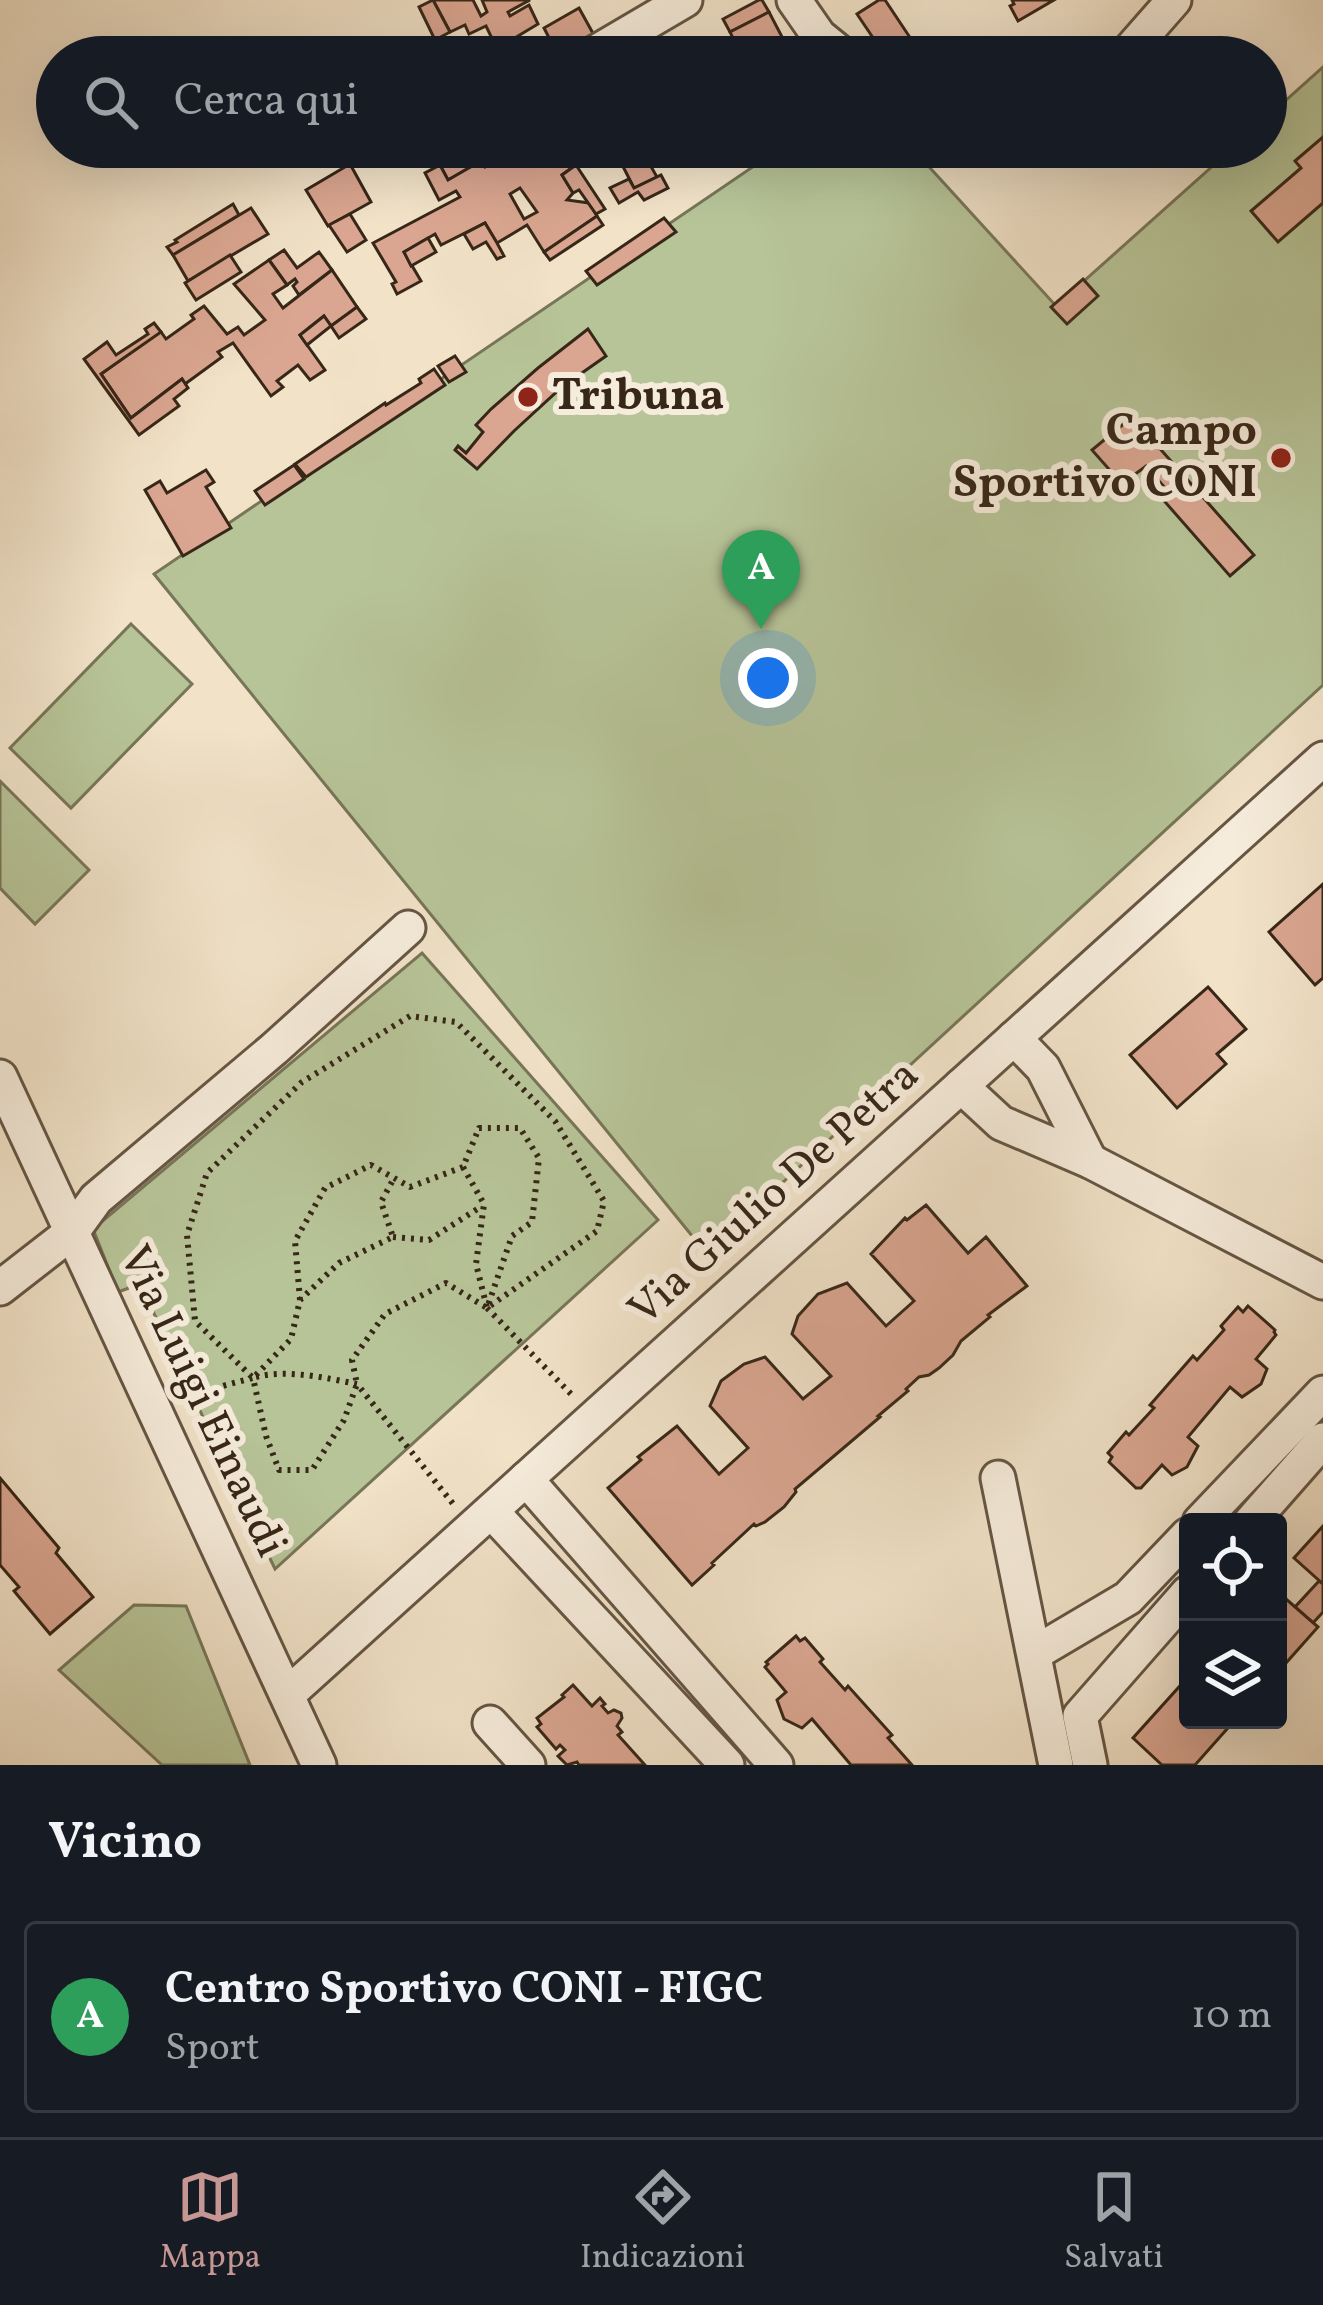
<!DOCTYPE html>
<html lang="it">
<head>
<meta charset="utf-8">
<style>
  :root { --surface:#171b24; --page:#20242c; --text:#f1f3f6; --muted:#9ea1a6; --line:#363941; --accent:#c59692 }
  body { margin:0; font-family:Vollkorn,serif; background:var(--page); color:var(--text) }
  .controls { position:absolute; right:36px; bottom:36px; display:grid; overflow:hidden; border-radius:12px; box-shadow:0 12px 48px #0002 }
  .controls button { width:108px; height:108px; display:grid; place-items:center; padding:0; border:0; border-bottom:3px solid var(--line); background:var(--surface); color:var(--text); font:60px sans-serif }
  .you { position:absolute; left:768px; top:678px; width:42px; height:42px; margin:-30px; border:9px solid #fff; border-radius:50%; background:#1a73e8; box-shadow:0 0 0 18px #1a73e833 }
  .badge { display:grid; place-items:center; width:78px; height:78px; border-radius:50%; background:var(--accent); color:#fff; font-size:39px; font-weight:700 }
  .pin { position:absolute; translate:-50% -99px; filter:drop-shadow(0 3px 6px #0008) }
  .pin::after { content:''; position:absolute; top:63px; width:42px; height:36px; background:inherit; clip-path:polygon(0 0,100% 0,50% 100%) }
  .list { margin:0; padding:0; list-style:none }
  h2 { display:flex; justify-content:space-between; align-items:center; height:156px; margin:0; padding:0 48px; font-size:51px }
  h2 small { font-size:39px; font-weight:400; color:var(--muted) }
  .list li { display:grid; grid-template-columns:78px 1fr auto; gap:36px; align-items:center; box-sizing:border-box; height:192px; margin:0 24px 24px; padding:0 24px; border:3px solid var(--line); border-radius:12px }
  .list b { display:block; font-size:45px; white-space:nowrap }
  .list p { margin:0; font-size:39px; white-space:nowrap; color:var(--muted) }
  .list em { font-size:39px; font-style:normal; color:var(--muted) }
  .icon { flex:none; width:66px; height:66px; fill:none; stroke:currentColor; stroke-width:2; stroke-linecap:round; stroke-linejoin:round }
  .map { position:relative; flex:none; width:1323px; height:1765px; overflow:hidden }
  .search { position:absolute; background:var(--surface); box-shadow:0 12px 48px #0002; left:36px; right:36px; top:36px; height:132px; display:flex; align-items:center; gap:30px; box-sizing:border-box; padding:0 42px; border-radius:66px; color:var(--muted); font-size:45px }
  .sheet { height:372px; background:var(--surface) }
  nav { display:flex; justify-content:space-around; align-items:center; box-sizing:border-box; height:168px; border-top:3px solid var(--line); background:var(--surface); font-size:33px; color:var(--muted) }
  nav a { display:grid; justify-items:center; gap:6px }
  nav .on { color:var(--accent) }
  .map>svg:first-child { display:block }
  .green { fill:#b7c498; stroke:#777658; stroke-width:3 }
  .building { fill:#daa691; stroke:#372718; stroke-width:3; fill-rule:evenodd }
  .lines { fill:none; stroke-linecap:round; stroke-linejoin:round }
  .minor-casing { stroke:#665644; stroke-width:39 }
  .path { stroke:#372718; stroke-width:6; stroke-dasharray:3 6; stroke-linecap:butt }
  .minor { stroke:#f6ecdb; stroke-width:33 }
  .poi-dot { fill:#8f2418; stroke:#f6ecdb; stroke-width:4.5 }
  .labels { text-anchor:middle; dominant-baseline:central; stroke-width:12; stroke-linejoin:round; paint-order:stroke }
  .poi-label { font-size:45px; font-weight:bold; fill:#372718; stroke:#f6ecdb; text-anchor:start }
  .street-label { font-size:45px; fill:#372718; stroke:#f6ecdb }
</style>
</head>
<body>
<div class="map">
<svg width="1323" height="1765" viewBox="0 0 1323 1765">
  <rect width="100%" height="100%" fill="#f1e2c8"/>
  <filter id="stains"><feTurbulence type="fractalNoise" baseFrequency=".00167" numOctaves="4"/><feColorMatrix values="0 0 0 0 .2 0 0 0 0 .09 0 0 0 0 .02 0 0 0 .5 -.17"/></filter>
  <radialGradient id="worn" r=".72"><stop offset=".6" stop-color="#630" stop-opacity="0"/><stop offset="1" stop-color="#630" stop-opacity=".3"/></radialGradient>
  <g class="green">
    <path d="M 1323,67 L 1323,685 L 706,1253 L 154,574 L 782,147 L 911,147 L 1056,306 L 1234,147 L 1266,147 L 1266,118 Z"/>
    <path d="M 131,624 L 192,684 L 71,808 L 10,748 Z"/>
    <path d="M 0,781 L 89,870 L 35,924 L 0,888 Z"/>
    <path d="M 422,953 L 658,1220 L 275,1569 L 140,1284 L 118,1292 L 93,1229 Z"/>
    <path d="M 134,1605 L 186,1606 L 250,1765 L 162,1765 L 59,1670 Z"/>
  </g>
  <g class="building">
    <path d="M 433,0 L 473,0 L 481,16 L 487,12 L 482,0 L 530,0 L 508,12 L 510,16 L 529,5 L 538,24 L 503,45 L 509,57 L 501,57 L 486,26 L 469,34 L 465,25 L 450,32 Z"/>
    <path d="M 433,0 L 450,32 L 435,40 L 419,7 Z"/>
    <path d="M 759,0 L 762,0 L 769,12 L 730,32 L 723,19 Z"/>
    <path d="M 879,0 L 885,0 L 915,45 L 897,57 L 886,57 L 857,14 Z"/>
    <path d="M 1012,0 L 1054,0 L 1018,21 L 1010,6 L 1014,4 Z"/>
    <path d="M 579,8 L 595,37 L 559,57 L 544,28 Z"/>
    <path d="M 769,12 L 792,56 L 742,57 L 730,32 Z"/>
    <path d="M 668,39 L 676,57 L 632,57 Z"/>
    <path d="M 1323,137 L 1323,203 L 1278,242 L 1251,211 L 1301,168 L 1295,161 Z"/>
    <path d="M 488,147 L 518,147 L 485,167 L 481,161 L 448,180 L 440,165 L 452,159 L 455,166 Z"/>
    <path d="M 518,147 L 558,147 L 564,157 L 569,154 L 576,165 L 562,175 L 573,193 L 567,200 L 589,203 L 597,216 L 544,252 L 527,225 L 497,243 L 485,223 L 441,245 L 435,234 L 404,252 L 421,281 L 397,294 L 392,284 L 396,282 L 373,243 L 460,197 L 456,191 L 439,200 L 425,173 L 440,165 L 448,180 L 481,161 L 485,167 ZM 520,188 L 537,212 L 524,219 L 510,194 Z"/>
    <path d="M 613,147 L 640,147 L 657,177 L 634,188 Z"/>
    <path d="M 350,164 L 371,202 L 328,226 L 306,190 Z"/>
    <path d="M 576,165 L 605,209 L 596,214 L 579,190 L 573,193 L 562,175 Z"/>
    <path d="M 661,175 L 668,188 L 644,200 L 638,192 L 619,203 L 610,188 L 629,179 L 634,188 Z"/>
    <path d="M 233,204 L 239,215 L 173,255 L 167,247 L 177,242 L 175,240 Z"/>
    <path d="M 251,208 L 268,234 L 188,281 L 173,255 Z"/>
    <path d="M 350,214 L 366,240 L 347,252 L 329,225 Z"/>
    <path d="M 597,216 L 603,225 L 550,260 L 544,252 Z"/>
    <path d="M 664,218 L 676,232 L 597,285 L 586,271 Z"/>
    <path d="M 485,223 L 497,243 L 504,256 L 497,259 L 486,242 L 473,249 L 464,234 Z"/>
    <path d="M 428,238 L 436,252 L 411,266 L 404,252 Z"/>
    <path d="M 284,250 L 297,268 L 319,252 L 332,270 L 299,295 L 293,286 L 297,282 L 295,279 L 287,285 L 269,260 Z"/>
    <path d="M 230,255 L 241,272 L 196,300 L 185,283 Z"/>
    <path d="M 269,260 L 287,285 L 273,294 L 283,308 L 332,270 L 357,307 L 331,326 L 324,316 L 300,335 L 325,370 L 310,380 L 298,365 L 277,381 L 283,387 L 271,396 L 233,343 L 218,352 L 222,357 L 185,384 L 182,379 L 131,418 L 101,374 L 153,336 L 161,332 L 166,339 L 194,319 L 191,315 L 204,306 L 227,334 L 238,327 L 244,335 L 265,320 L 234,284 Z"/>
    <path d="M 1083,279 L 1098,296 L 1067,324 L 1051,307 Z"/>
    <path d="M 357,307 L 366,319 L 339,338 L 331,326 Z"/>
    <path d="M 324,316 L 331,326 L 307,345 L 300,335 Z"/>
    <path d="M 154,323 L 161,332 L 101,374 L 131,418 L 182,379 L 188,388 L 174,399 L 179,406 L 139,435 L 84,359 L 107,342 L 116,355 L 148,334 L 145,329 Z"/>
    <path d="M 588,329 L 606,356 L 562,387 L 514,431 L 477,469 L 455,450 L 458,446 L 466,453 L 483,432 L 476,425 L 491,409 L 538,368 Z"/>
    <path d="M 455,356 L 466,372 L 449,382 L 438,366 Z"/>
    <path d="M 434,369 L 445,385 L 306,477 L 295,464 L 385,403 L 386,405 L 421,383 L 419,379 Z"/>
    <path d="M 1132,417 L 1254,555 L 1230,576 L 1159,495 L 1166,489 L 1146,466 L 1122,484 L 1092,450 Z"/>
    <path d="M 294,465 L 304,479 L 265,505 L 255,491 Z"/>
    <path d="M 206,470 L 214,482 L 206,487 L 231,528 L 183,556 L 145,490 L 160,481 L 167,493 Z"/>
    <path d="M 1323,884 L 1323,978 L 1315,985 L 1269,932 Z"/>
    <path d="M 1208,987 L 1246,1029 L 1217,1054 L 1226,1064 L 1177,1108 L 1130,1055 Z"/>
    <path d="M 926,1205 L 968,1253 L 986,1237 L 1027,1286 L 988,1315 L 990,1317 L 961,1341 L 953,1355 L 939,1368 L 929,1375 L 919,1377 L 906,1389 L 908,1391 L 878,1416 L 880,1417 L 795,1489 L 796,1492 L 784,1507 L 765,1522 L 756,1526 L 754,1524 L 712,1563 L 714,1565 L 692,1585 L 608,1488 L 641,1460 L 638,1457 L 677,1426 L 719,1474 L 748,1448 L 710,1406 L 721,1381 L 744,1364 L 765,1357 L 803,1399 L 831,1376 L 792,1334 L 798,1316 L 818,1294 L 847,1283 L 886,1326 L 914,1301 L 871,1254 L 905,1218 L 907,1220 Z"/>
    <path d="M 1248,1306 L 1275,1330 L 1274,1332 L 1276,1335 L 1256,1359 L 1267,1369 L 1261,1384 L 1242,1397 L 1230,1387 L 1188,1437 L 1198,1446 L 1187,1467 L 1172,1475 L 1162,1465 L 1141,1488 L 1136,1488 L 1109,1462 L 1112,1457 L 1108,1453 L 1126,1432 L 1129,1435 L 1154,1408 L 1150,1405 L 1193,1356 L 1197,1360 L 1224,1330 L 1221,1326 L 1238,1307 L 1243,1312 Z"/>
    <path d="M 0,1478 L 59,1548 L 56,1553 L 93,1597 L 50,1634 L 14,1591 L 19,1587 L 0,1565 Z"/>
    <path d="M 1323,1526 L 1323,1584 L 1294,1558 Z"/>
    <path d="M 1319,1581 L 1323,1584 L 1323,1612 L 1313,1623 L 1295,1607 Z"/>
    <path d="M 1278,1592 L 1318,1627 L 1278,1672 Z"/>
    <path d="M 796,1636 L 800,1641 L 805,1638 L 823,1659 L 820,1662 L 845,1690 L 848,1686 L 892,1735 L 888,1738 L 912,1765 L 851,1765 L 812,1719 L 802,1728 L 784,1719 L 777,1700 L 786,1692 L 765,1667 L 768,1664 L 766,1662 Z"/>
    <path d="M 1188,1677 L 1188,1720 L 1235,1720 L 1195,1765 L 1162,1765 L 1133,1738 Z"/>
    <path d="M 573,1685 L 592,1706 L 600,1698 L 605,1704 L 602,1706 L 608,1713 L 614,1710 L 621,1713 L 622,1718 L 617,1726 L 622,1732 L 618,1735 L 645,1765 L 579,1765 L 577,1762 L 567,1765 L 558,1756 L 565,1750 L 560,1745 L 556,1749 L 537,1727 L 541,1724 L 537,1718 L 564,1697 L 562,1695 Z"/>
  </g>
  <g class="lines">
    <g class="minor-casing">
      <g id="minor">
        <path d="M 794,0 L 819,36 L 845,57"/>
        <path d="M 588,57 L 685,0"/>
        <path d="M 1124,57 L 1174,0"/>
        <path d="M 1014,1038 L 1043,1068 L 1090,1161"/>
        <path d="M 0,1077 L 319,1765"/>
        <path d="M 961,1086 L 1001,1123 L 1090,1161 L 1323,1282"/>
        <path d="M 0,1288 L 72,1232 L 96,1199 L 274,1049 L 408,928"/>
        <path d="M 998,1478 L 1056,1765"/>
        <path d="M 526,1479 L 776,1765"/>
        <path d="M 491,1511 L 727,1765"/>
        <path d="M 1200,1522 L 1323,1393"/>
        <path d="M 1251,1522 L 1323,1440"/>
        <path d="M 1035,1653 L 1128,1598 L 1188,1535"/>
        <path d="M 287,1695 L 1323,759"/>
        <path d="M 490,1723 L 528,1765"/>
        <path d="M 1090,1765 L 1080,1716 L 1188,1593"/>
      </g>
    </g>
    <g class="path">
      <path d="M 393,1237 L 429,1240 L 482,1206"/>
      <path d="M 300,1300 L 295,1241 L 325,1188 L 371,1165 L 410,1187 L 463,1167 L 479,1128 L 520,1128 L 539,1158 L 532,1222 L 512,1236 L 487,1308 L 476,1264 L 484,1204 L 463,1167"/>
      <path d="M 487,1308 L 572,1395"/>
      <path d="M 256,1377 C 288,1369 326,1378 357,1384 L 454,1505"/>
      <path d="M 181,1401 L 226,1385 L 253,1378 L 266,1436 L 279,1470 L 312,1470 L 344,1420 L 357,1384 L 352,1360 L 385,1314 L 446,1283 L 487,1308 L 597,1231 L 604,1201 L 555,1121 L 456,1022 L 410,1016 L 302,1082 L 207,1173 L 187,1235 L 195,1321 L 253,1378 L 291,1339 L 300,1300 L 339,1263 L 393,1237 L 381,1202 L 394,1178"/>
    </g>
    <use href="#minor" class="minor"/>
  </g>
  <g class="poi-dot">
    <circle cx="528" cy="397" r="12"/>
    <circle cx="1281" cy="458" r="12"/>
  </g>
  <g class="labels">
    <g class="poi-label">
      <text x="552" y="397">Tribuna</text>
      <text x="1257" y="432" text-anchor="end">Campo<tspan x="1257" dy="52">Sportivo CONI</tspan></text>
    </g>
    <g class="street-label">
      <text transform="translate(775 1194) rotate(-42)">Via Giulio De Petra</text>
      <text transform="translate(201 1402) rotate(65)">Via Luigi Einaudi</text>
    </g>
  </g>
  <rect width="100%" height="100%" filter="url(#stains)"/>
  <rect width="100%" height="100%" fill="url(#worn)"/>
</svg>
<div class="controls">
<button><svg class="icon" aria-label="locate" viewBox="0 0 24 24"><circle cx="12" cy="12" r="6"/><path d="M12 2v4M12 18v4M2 12h4M18 12h4"/></svg></button>
<button><svg class="icon" aria-label="layers" viewBox="0 0 24 24"><path d="M12 4l9 5-9 5-9-5zM3 14l9 5 9-5"/></svg></button>
</div>
<div class="you"></div>
<div class="pin badge" style="left:761px;top:629px;background:#2e9e5b">A</div>
<div class="search"><svg class="icon" aria-label="search" viewBox="0 0 24 24"><circle cx="10" cy="10" r="6"/><path d="M15 15l6 6"/></svg>Cerca qui</div>
</div>
<section class="sheet">
<h2>Vicino<small></small></h2>
<ul class="list">
<li><span class="badge" style="background:#2e9e5b">A</span><div><b>Centro Sportivo CONI - FIGC</b><p>Sport</p></div><em>10 m</em></li>
</ul>
</section>
<nav>
<a class="on"><svg class="icon" aria-label="map" viewBox="0 0 24 24"><path d="M3 6l6-2 6 2 6-2v14l-6 2-6-2-6 2zM9 4v14M15 6v14"/></svg>Mappa</a>
<a><svg class="icon" aria-label="directions" viewBox="0 0 24 24"><path d="M12 3l9 9-9 9-9-9zM9 14v-3h6M13 9l2 2-2 2"/></svg>Indicazioni</a>
<a><svg class="icon" aria-label="saved" viewBox="0 0 24 24"><path d="M7 4h10v16l-5-4-5 4z"/></svg>Salvati</a>
</nav>
</body>
</html>
